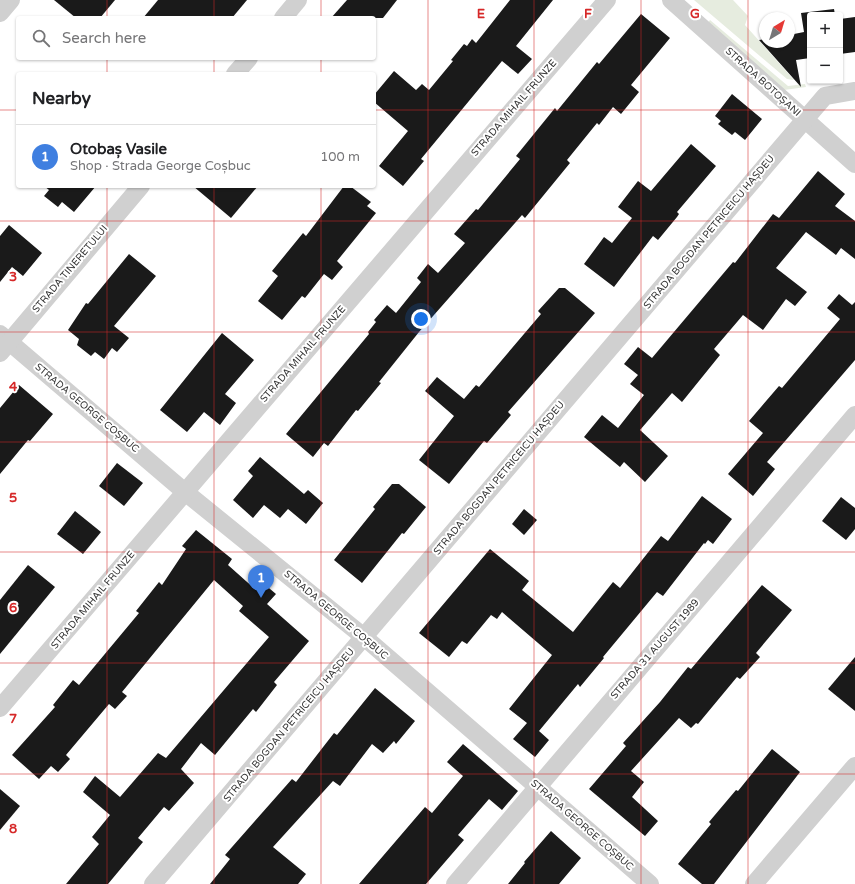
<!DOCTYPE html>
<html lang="en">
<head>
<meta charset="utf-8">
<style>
  :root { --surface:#fff; --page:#f2f2f2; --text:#202124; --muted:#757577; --line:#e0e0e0; --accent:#e63946 }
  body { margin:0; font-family:"Varela Round",sans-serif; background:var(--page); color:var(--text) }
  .controls { position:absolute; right:12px; top:12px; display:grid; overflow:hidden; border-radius:4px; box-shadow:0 1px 3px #0004 }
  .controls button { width:36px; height:36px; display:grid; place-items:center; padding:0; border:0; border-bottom:1px solid var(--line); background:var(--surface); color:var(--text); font:20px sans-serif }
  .compass { position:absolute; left:759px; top:12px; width:36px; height:36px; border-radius:50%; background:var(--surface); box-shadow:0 1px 3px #0004; rotate:38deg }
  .you { position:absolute; left:421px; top:319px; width:14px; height:14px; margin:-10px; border:3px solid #fff; border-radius:50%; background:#1a73e8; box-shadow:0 0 0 6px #1a73e833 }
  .badge { display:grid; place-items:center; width:26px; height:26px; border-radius:50%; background:var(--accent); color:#fff; font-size:13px; font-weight:700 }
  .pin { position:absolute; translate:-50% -33px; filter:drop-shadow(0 1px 2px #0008) }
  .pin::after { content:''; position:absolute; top:21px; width:14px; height:12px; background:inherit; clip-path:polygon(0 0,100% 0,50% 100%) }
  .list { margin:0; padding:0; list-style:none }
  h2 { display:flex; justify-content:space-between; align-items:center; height:52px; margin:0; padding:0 16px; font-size:17px }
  h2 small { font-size:13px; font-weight:400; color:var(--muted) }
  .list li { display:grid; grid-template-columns:26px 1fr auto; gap:12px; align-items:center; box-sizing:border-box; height:64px; padding:0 16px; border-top:1px solid var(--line) }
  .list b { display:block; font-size:15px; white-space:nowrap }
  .list p { margin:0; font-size:13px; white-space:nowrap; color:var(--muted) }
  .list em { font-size:13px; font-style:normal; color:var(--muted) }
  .icon { flex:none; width:22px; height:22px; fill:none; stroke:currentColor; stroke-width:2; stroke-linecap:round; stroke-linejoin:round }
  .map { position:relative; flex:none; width:855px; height:884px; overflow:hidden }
  .search { position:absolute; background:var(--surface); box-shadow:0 1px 3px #0004; left:16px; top:16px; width:360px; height:44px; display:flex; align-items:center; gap:10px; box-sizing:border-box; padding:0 14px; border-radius:4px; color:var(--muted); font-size:15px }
  .panel { position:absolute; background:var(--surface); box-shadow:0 1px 3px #0004; left:16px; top:72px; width:360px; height:116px; border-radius:4px }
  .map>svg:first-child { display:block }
  .green { fill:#e6ecdf }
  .building { fill:#1a1a1a }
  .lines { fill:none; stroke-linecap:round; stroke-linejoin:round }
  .minor { stroke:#d0d0d0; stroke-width:18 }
  .grid { fill:none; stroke:#d62828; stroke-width:1; stroke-opacity:0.55 }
  .labels { text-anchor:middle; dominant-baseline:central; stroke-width:4; stroke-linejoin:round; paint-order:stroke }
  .street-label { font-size:10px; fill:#333; stroke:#fff }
  .grid-label { font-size:13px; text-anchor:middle; font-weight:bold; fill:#d62828; stroke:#fff; stroke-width:4; stroke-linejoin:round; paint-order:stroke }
</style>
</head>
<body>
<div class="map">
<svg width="855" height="884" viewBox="0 0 855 884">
  <rect width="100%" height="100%" fill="#fff"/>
  <g class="green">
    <path d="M 694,0 L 733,0 L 748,16 L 745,25 L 794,80 L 787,79 Z"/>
    <path d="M 710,20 L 788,86 L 805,84 L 806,87 L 784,90 L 708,23 Z"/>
  </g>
  <g class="building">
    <path d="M 54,0 L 115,0 L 100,18 L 76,18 Z"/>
    <path d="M 158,0 L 247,0 L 232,18 L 143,18 Z"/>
    <path d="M 347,0 L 397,0 L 383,18 L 331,18 Z"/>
    <path d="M 510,0 L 553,0 L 516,46 L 532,59 L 518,74 L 502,61 L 421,159 L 424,161 L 403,186 L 379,166 L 408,131 L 374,102 L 374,95 L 394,71 L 416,90 L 422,84 L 429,90 L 453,61 L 451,60 L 464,44 L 467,46 L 472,39 L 476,43 Z"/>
    <path d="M 834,9 L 835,15 L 810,15 L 810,58 L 796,60 L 801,87 L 759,40 L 765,39 L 765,42 L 789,42 L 789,35 L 804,32 L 801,13 Z"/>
    <path d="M 641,14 L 670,38 L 631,85 L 639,92 L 621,114 L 613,107 L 599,125 L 597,123 L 567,160 L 570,163 L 525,218 L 522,215 L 419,332 L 379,382 L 381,383 L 358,411 L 356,410 L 328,446 L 324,443 L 313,457 L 286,434 L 369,334 L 368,332 L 376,322 L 374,320 L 387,305 L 396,313 L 421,282 L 417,278 L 428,264 L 438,273 L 465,243 L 454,234 L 476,209 L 478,210 L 520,159 L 516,156 L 555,108 L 557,111 L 597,62 L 599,64 Z"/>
    <path d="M 855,17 L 855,52 L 840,54 L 840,19 Z"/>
    <path d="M 732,94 L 762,119 L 745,140 L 735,132 L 732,135 L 718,124 L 721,121 L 715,116 Z"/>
    <path d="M 691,144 L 716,166 L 677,212 L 679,214 L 677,217 L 658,240 L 653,236 L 614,287 L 584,264 L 604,237 L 612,243 L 632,218 L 618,207 L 638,181 L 651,191 Z"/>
    <path d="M 818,171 L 845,194 L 835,206 L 855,221 L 855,259 L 841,248 L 836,255 L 806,232 L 776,268 L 807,292 L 795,306 L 786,299 L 763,330 L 743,315 L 714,349 L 720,355 L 682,402 L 672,393 L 640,430 L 668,456 L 645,482 L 624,462 L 620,467 L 584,437 L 602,415 L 618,428 L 644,395 L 630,384 L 638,375 L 624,364 L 638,347 L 652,358 L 733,262 L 735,263 L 773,214 L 779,218 Z"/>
    <path d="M 44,186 L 96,186 L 74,212 L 62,202 L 58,207 L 44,196 L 49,190 Z"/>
    <path d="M 193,186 L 258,186 L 231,218 Z"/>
    <path d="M 344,186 L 350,186 L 371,202 L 367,206 L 376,213 L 337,261 L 343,267 L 332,280 L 324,274 L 305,298 L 302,296 L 282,320 L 258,301 L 278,276 L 272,271 L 303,233 L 306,236 Z"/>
    <path d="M 9,225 L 42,253 L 23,276 L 12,267 L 0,282 L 0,236 Z"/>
    <path d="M 129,254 L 156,276 L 114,326 L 129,338 L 117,352 L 112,348 L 104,359 L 95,352 L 91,356 L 77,345 L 79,339 L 68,330 L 86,303 L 88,304 Z"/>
    <path d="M 559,288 L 565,288 L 595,313 L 508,412 L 511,415 L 487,443 L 484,441 L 449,484 L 419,460 L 454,416 L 425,391 L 437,377 L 464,399 L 476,385 L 479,387 L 541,314 L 538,311 Z"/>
    <path d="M 839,294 L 852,305 L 855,302 L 855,360 L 767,462 L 775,469 L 753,496 L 728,474 L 763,433 L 749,421 L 779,386 L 782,388 L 840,319 L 827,308 Z"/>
    <path d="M 222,333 L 254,360 L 225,394 L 236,403 L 220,425 L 204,412 L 187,432 L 160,410 Z"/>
    <path d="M 19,385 L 53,414 L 30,441 L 28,440 L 0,474 L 0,408 Z"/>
    <path d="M 260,457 L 304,494 L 308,490 L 323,503 L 306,524 L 288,509 L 280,518 L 264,505 L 253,518 L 233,500 L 253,476 L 248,471 Z"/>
    <path d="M 117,463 L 143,483 L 124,506 L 99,486 Z"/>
    <path d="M 392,484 L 399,484 L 426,507 L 404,534 L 402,533 L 362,583 L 334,560 L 375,509 L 373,507 Z"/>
    <path d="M 702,496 L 732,519 L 713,544 L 708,540 L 705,544 L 704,543 L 663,596 L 657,592 L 603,657 L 604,658 L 580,687 L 578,684 L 539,731 L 549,740 L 535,757 L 513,739 L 527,723 L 509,709 L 552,655 L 502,612 L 497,619 L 491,615 L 467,644 L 462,641 L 449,657 L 419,633 L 490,549 L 529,581 L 522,590 L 573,632 L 613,582 L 620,588 L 661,536 L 668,541 Z"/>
    <path d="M 841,497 L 855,508 L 855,529 L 846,540 L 822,521 Z"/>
    <path d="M 524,509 L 537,520 L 524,535 L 512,524 Z"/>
    <path d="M 75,511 L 101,532 L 83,554 L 57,534 Z"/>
    <path d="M 196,530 L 232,559 L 228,565 L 256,590 L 263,583 L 276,594 L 267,604 L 309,641 L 274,682 L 277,685 L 256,712 L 253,709 L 215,755 L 201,743 L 181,769 L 194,783 L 169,811 L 164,807 L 138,838 L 143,842 L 108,884 L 66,884 L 99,844 L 92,837 L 110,815 L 83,792 L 95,776 L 120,797 L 158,753 L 166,758 L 269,637 L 239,611 L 243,606 L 214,580 L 122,692 L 127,696 L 115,709 L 109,704 L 66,755 L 70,759 L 58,772 L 51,766 L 39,779 L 12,755 L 55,707 L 53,705 L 73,680 L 79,685 L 139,613 L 136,611 L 159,582 L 162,585 L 186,549 L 182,546 Z"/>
    <path d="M 28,565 L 55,587 L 0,654 L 0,600 Z"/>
    <path d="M 762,585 L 792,610 L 756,653 L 760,657 L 740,679 L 737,677 L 698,724 L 696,723 L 691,728 L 679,718 L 631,771 L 644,782 L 632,797 L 658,821 L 645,836 L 589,789 L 626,746 L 623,743 L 660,702 L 688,667 L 691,669 Z"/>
    <path d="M 855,657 L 855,711 L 828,689 Z"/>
    <path d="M 375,688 L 415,721 L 396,744 L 394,741 L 383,753 L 372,744 L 340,786 L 333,781 L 273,847 L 306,874 L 298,884 L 210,884 L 230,859 L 225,855 L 292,779 L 296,782 L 334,733 L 337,735 Z"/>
    <path d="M 463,744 L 518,791 L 502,810 L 489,799 L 458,835 L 464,840 L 426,884 L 359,884 L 425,807 L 432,813 L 463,776 L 447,762 Z"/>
    <path d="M 772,749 L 800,772 L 714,884 L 702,884 L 678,864 L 711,824 L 709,822 L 736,790 L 738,791 Z"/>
    <path d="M 0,789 L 20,806 L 0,830 Z"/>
    <path d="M 551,831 L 581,858 L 559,884 L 508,884 L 525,863 L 524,862 Z"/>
  </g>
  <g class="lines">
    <g class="minor">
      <path d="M 671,0 L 855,164"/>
      <path d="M 0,13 L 11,0"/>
      <path d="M 283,18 L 298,0"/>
      <path d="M 235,74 L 249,58"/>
      <path d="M 0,334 L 185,492 L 364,637 L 650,884"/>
      <path d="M 0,353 L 141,186"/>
      <path d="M 0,708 L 607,0"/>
      <path d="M 153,884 L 825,96 L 855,91"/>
      <path d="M 455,884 L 855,415"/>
      <path d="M 754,884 L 855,766"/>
    </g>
  </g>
  <path class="grid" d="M 107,0 L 107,18M 214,0 L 214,18M 321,0 L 321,18M 428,0 L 428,884M 534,0 L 534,884M 641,0 L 641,884M 748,0 L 748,884M 107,58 L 107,74M 214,58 L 214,74M 321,58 L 321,74M 0,110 L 18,110M 374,110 L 855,110M 107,186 L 107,884M 214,186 L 214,884M 321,186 L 321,884M 0,221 L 855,221M 0,332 L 855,332M 0,442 L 855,442M 0,552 L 855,552M 0,663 L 855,663M 0,774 L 855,774"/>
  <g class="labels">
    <g class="street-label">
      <text transform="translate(763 82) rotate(42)">STRADA BOTOȘANI</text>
      <text transform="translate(514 108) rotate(-49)">STRADA MIHAIL FRUNZE</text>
      <text transform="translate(709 232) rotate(-50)">STRADA BOGDAN PETRICEICU HAȘDEU</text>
      <text transform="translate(70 269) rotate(-50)">STRADA TINERETULUI</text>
      <text transform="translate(303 354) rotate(-49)">STRADA MIHAIL FRUNZE</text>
      <text transform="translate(87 408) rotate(40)">STRADA GEORGE COȘBUC</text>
      <text transform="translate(499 478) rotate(-50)">STRADA BOGDAN PETRICEICU HAȘDEU</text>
      <text transform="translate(93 600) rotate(-50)">STRADA MIHAIL FRUNZE</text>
      <text transform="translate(336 615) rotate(40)">STRADA GEORGE COȘBUC</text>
      <text transform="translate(655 649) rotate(-49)">STRADA 31 AUGUST 1989</text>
      <text transform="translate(289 725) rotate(-50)">STRADA BOGDAN PETRICEICU HAȘDEU</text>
      <text transform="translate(582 825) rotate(41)">STRADA GEORGE COȘBUC</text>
    </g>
  </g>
  <g class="grid-label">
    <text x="481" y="18">E</text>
    <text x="588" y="18">F</text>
    <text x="695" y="18">G</text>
    <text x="13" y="281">3</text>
    <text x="13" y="391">4</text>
    <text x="13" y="502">5</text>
    <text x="13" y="612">6</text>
    <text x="13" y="723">7</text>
    <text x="13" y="833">8</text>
  </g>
</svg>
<div class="controls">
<button>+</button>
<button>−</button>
</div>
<svg class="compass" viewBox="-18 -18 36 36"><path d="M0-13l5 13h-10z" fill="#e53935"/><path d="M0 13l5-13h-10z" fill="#757577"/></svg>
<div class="you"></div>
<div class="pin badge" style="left:261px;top:598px;background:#3f7fe0">1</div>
<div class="search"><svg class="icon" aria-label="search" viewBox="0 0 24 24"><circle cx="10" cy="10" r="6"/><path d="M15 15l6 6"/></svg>Search here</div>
<section class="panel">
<h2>Nearby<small></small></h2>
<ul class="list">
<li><span class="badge" style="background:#3f7fe0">1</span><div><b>Otobaș Vasile</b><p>Shop · Strada George Coșbuc</p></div><em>100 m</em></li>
</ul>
</section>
</div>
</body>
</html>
